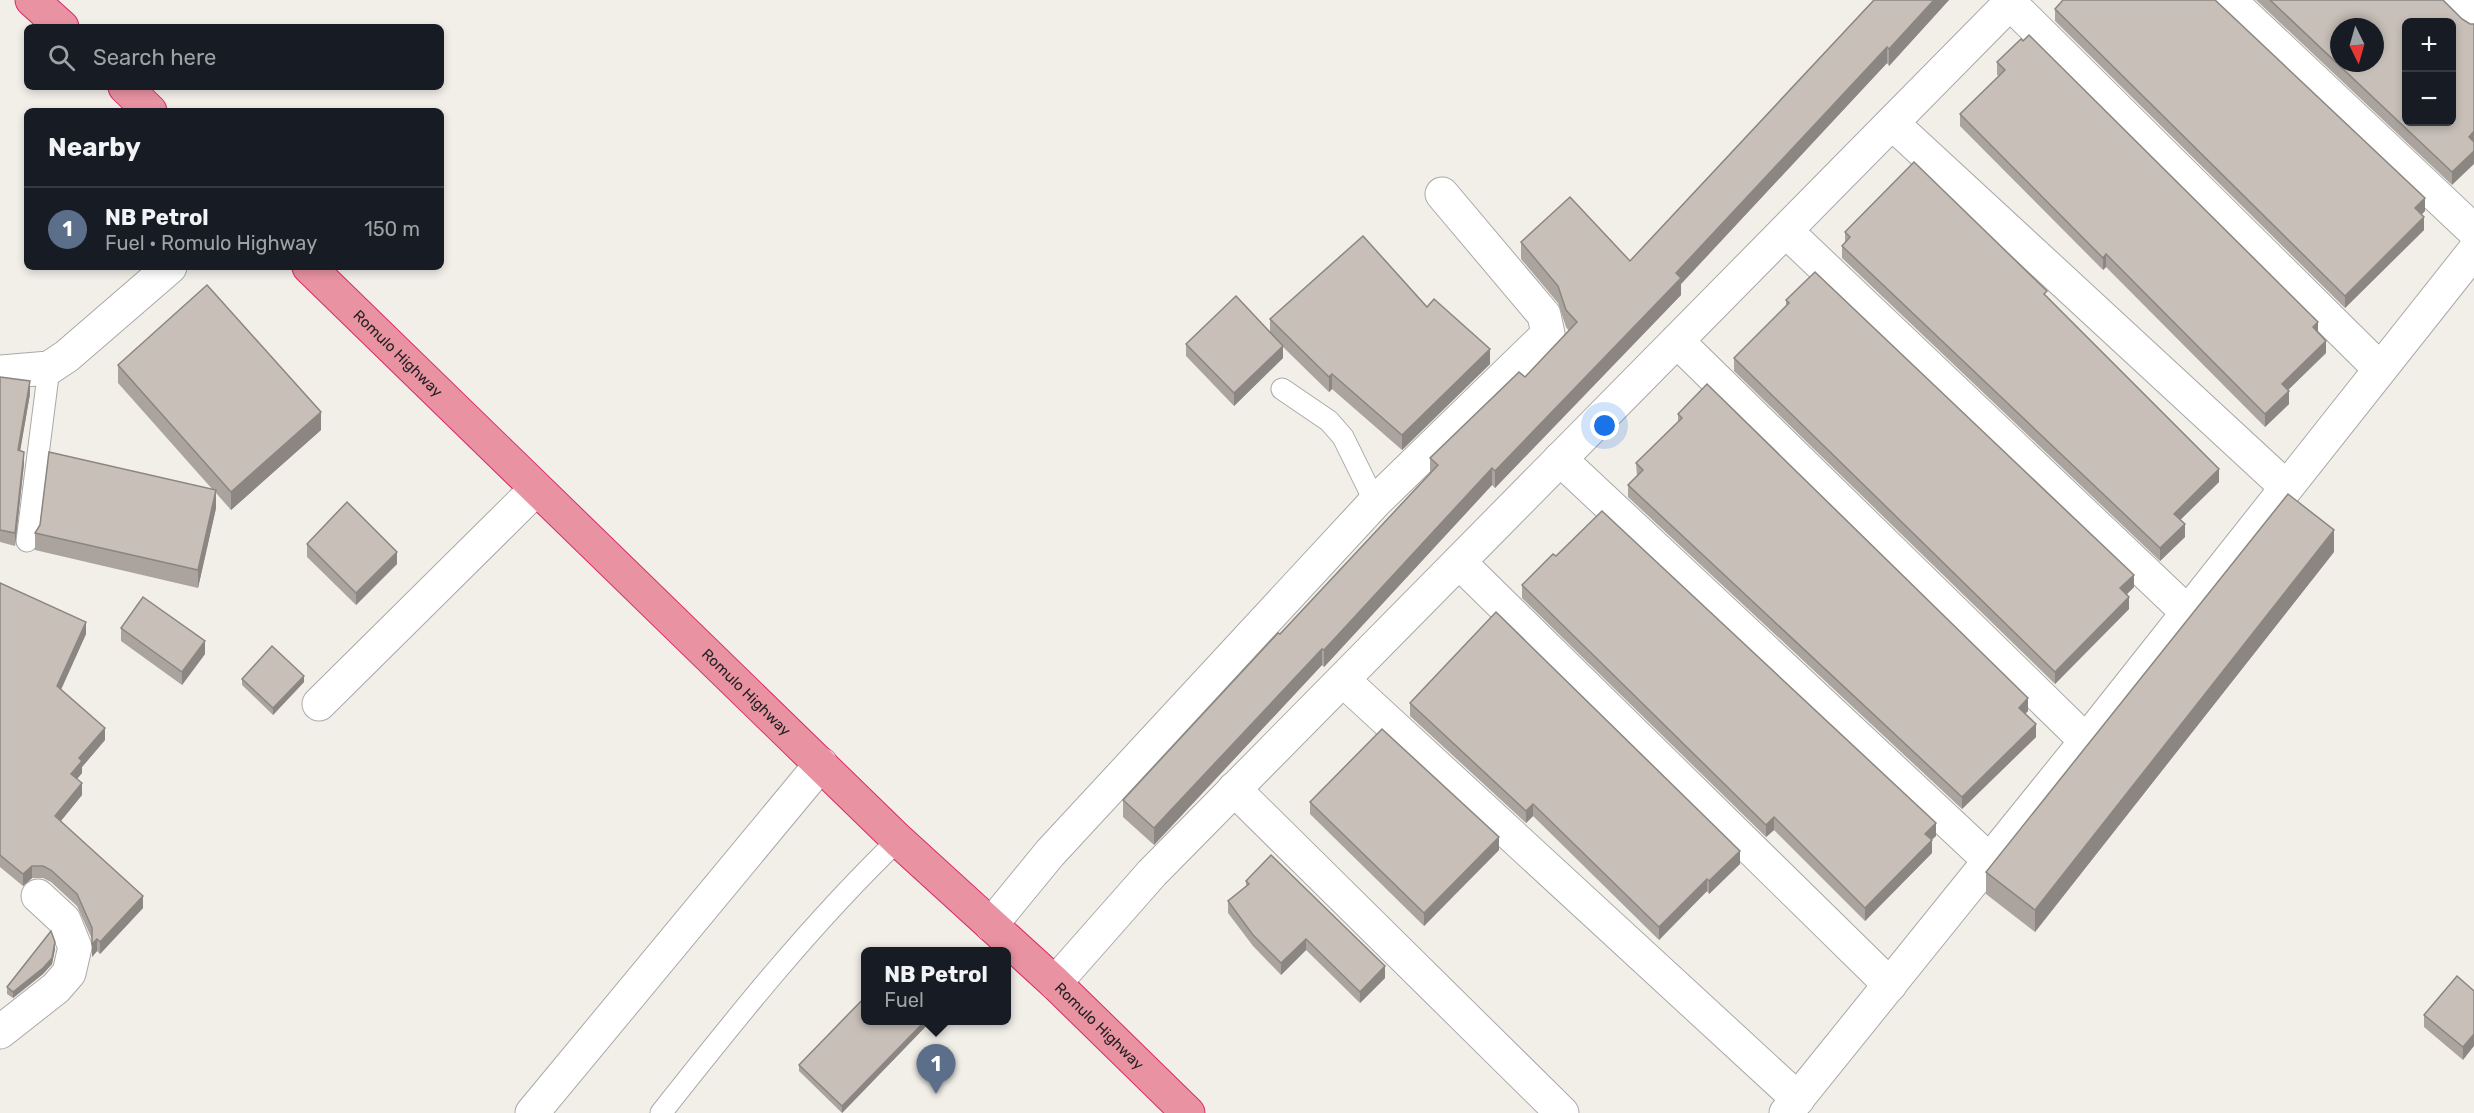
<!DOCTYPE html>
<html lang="en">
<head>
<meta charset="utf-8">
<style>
  :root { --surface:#171b24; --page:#242831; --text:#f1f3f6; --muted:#9ea1a6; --line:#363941; --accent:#b45309 }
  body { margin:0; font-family:Rubik,sans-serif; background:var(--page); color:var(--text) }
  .controls { position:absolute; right:18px; top:18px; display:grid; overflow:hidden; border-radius:9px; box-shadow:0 3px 9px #0003 }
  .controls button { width:54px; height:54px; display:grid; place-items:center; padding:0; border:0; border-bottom:2px solid var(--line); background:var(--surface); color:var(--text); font:30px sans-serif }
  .compass { position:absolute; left:2330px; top:18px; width:54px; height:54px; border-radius:50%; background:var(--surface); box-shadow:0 3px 9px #0003; rotate:175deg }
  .you { position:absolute; left:1605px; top:426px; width:21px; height:21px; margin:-15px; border:4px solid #fff; border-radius:50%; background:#1a73e8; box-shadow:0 0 0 9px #1a73e833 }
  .badge { display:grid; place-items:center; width:39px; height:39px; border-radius:50%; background:var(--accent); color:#fff; font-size:20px; font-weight:700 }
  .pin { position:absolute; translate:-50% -50px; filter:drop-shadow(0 2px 3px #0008) }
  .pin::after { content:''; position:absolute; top:32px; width:21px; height:18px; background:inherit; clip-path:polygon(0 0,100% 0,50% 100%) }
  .popup { position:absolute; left:861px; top:947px; width:150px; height:78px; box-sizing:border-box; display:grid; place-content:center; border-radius:9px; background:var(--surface); filter:drop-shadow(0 2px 4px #0005); font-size:20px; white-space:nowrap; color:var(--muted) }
  .popup b { font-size:22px; color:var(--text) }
  .popup::after { content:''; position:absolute; left:50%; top:100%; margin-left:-12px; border:12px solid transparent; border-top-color:var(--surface) }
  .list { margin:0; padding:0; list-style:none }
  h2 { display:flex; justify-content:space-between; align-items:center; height:78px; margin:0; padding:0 24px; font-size:26px }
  h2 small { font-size:20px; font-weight:400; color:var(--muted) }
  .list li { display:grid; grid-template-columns:39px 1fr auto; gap:18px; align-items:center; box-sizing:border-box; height:84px; padding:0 24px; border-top:2px solid var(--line) }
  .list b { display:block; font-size:22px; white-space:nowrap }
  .list p { margin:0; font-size:20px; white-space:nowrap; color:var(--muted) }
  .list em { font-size:20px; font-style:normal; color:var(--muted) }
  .icon { flex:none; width:33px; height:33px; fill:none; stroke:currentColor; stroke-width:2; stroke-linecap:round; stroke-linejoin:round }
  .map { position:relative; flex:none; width:2474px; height:1113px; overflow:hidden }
  .search { position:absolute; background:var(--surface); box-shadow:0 3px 9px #0003; left:24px; top:24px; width:420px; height:66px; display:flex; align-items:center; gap:15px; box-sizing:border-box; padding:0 21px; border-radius:9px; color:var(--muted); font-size:22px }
  .panel { position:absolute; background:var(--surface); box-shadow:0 3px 9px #0003; left:24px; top:108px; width:420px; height:162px; border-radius:9px }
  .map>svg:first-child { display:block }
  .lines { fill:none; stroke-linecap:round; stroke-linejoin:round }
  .lane-casing { stroke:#a9a9a9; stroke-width:23 }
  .street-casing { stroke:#a9a9a9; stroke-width:35 }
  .highway-casing { stroke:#dc2a67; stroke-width:35 }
  .lane { stroke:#fff; stroke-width:21 }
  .street { stroke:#fff; stroke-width:33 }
  .highway { stroke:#e892a2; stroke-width:33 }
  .wall { fill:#aba49e }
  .shaded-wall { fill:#8b8681 }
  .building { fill:#c7bfb8; stroke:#8b8681; stroke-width:1.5; fill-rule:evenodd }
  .labels { text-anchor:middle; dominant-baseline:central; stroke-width:5; stroke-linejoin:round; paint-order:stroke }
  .street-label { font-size:15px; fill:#222; stroke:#fff }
</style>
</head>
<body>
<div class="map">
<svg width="2474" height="1113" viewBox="0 0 2474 1113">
  <rect width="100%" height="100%" fill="#f2efe9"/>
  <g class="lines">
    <g class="lane-casing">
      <g id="lane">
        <path d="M 1282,389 L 1329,421 L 1343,437 L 1375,502"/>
        <path d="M 27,541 L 49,368"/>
        <path d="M 661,1113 C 736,1018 811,924 898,840"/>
      </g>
    </g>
    <g class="street-casing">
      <g id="street">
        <path d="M 2229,0 L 2474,231"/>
        <path d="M 2455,0 L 2474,18"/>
        <path d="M 2010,3 L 2380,369"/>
        <path d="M 1892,123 L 2286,487"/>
        <path d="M 1786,231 L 2187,612"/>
        <path d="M 1677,341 L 2086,741"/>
        <path d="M 0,372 L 49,368 L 67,356 L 170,267"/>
        <path d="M 1560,459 L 1989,860"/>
        <path d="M 1459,562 L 1890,985"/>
        <path d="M 1343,680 L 1798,1099"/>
        <path d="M 319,704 L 536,489"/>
        <path d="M 1234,789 L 1562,1113"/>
        <path d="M 991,925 L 1050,853 L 1375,502 L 1548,334 L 1544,315 L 1442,194"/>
        <path d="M 1055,983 L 1152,873 L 2013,0"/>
        <path d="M 0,1032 L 56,988 L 69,973 L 75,947 L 64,920 L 38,896"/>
        <path d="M 532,1113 L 821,764"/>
        <path d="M 1786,1113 L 2086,741 L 2474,251"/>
      </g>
    </g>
    <g class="highway-casing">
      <g id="highway">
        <path d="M 32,0 L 62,27"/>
        <path d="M 125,87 L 150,111"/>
        <path id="s1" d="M 309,267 L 898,840 L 1055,983 L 1188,1113"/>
      </g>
    </g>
    <use href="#lane" class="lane"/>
    <use href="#street" class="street"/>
    <use href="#highway" class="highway"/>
  </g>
  <g class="wall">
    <path d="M 1874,0 L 1949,0 L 1889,66 L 1887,63 L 1681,284 L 1681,295 L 1495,488 L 1492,485 L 1324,667 L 1322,665 L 1154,845 L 1123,817 L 1123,800 L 1280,634 L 1430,474 L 1430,458 L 1525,377 L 1569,331 L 1566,327 L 1558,303 L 1521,259 L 1521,242 L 1630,261 Z"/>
    <path d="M 2256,0 L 2443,0 L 2462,19 L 2452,185 Z"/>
    <path d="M 2055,9 L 2425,211 L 2421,215 L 2424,230 L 2345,308 L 2055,21 Z"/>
    <path d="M 1997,62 L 2318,332 L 2326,353 L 2288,390 L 2289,404 L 2265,427 L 2106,267 L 2103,270 L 1960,126 L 1960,114 L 1999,76 L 1997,75 Z"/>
    <path d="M 1845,232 L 2047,296 L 2219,482 L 2180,520 L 2185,537 L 2160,561 L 1842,258 L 1842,246 L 1845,243 Z"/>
    <path d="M 1786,300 L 2134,587 L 2127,594 L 2129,609 L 2055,684 L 1734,371 L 1734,358 L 1786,306 Z"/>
    <path d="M 1427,307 L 1490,364 L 1402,450 L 1332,389 L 1329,392 L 1283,347 L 1283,358 L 1234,406 L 1186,356 L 1186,344 L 1270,332 L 1270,319 Z"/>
    <path d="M 118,365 L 321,430 L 231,510 L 216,493 L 216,508 L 198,588 L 35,550 L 35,533 L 213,490 L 118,383 Z"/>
    <path d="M 0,377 L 30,394 L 20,451 L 24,464 L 15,546 L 0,542 Z"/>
    <path d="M 1678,414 L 2028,711 L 2025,714 L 2036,737 L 1962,809 L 1628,497 L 1628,485 L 1637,476 L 1636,463 L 1678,422 Z"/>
    <path d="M 307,544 L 397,564 L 356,605 L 307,557 Z"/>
    <path d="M 2334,552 L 2035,932 L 1986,894 L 1986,872 Z"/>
    <path d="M 0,583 L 86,634 L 61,690 L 105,740 L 82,767 L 82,773 L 77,779 L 82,795 L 61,821 L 143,908 L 100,954 L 97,951 L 92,957 L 92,939 L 77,906 L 51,882 L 43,878 L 32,878 L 23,886 L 0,867 Z"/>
    <path d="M 1522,585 L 1936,836 L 1931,840 L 1932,853 L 1865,921 L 1774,830 L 1766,837 L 1522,598 Z"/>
    <path d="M 121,628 L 205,654 L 182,685 L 121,641 Z"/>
    <path d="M 242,679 L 304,682 L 273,715 L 242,685 Z"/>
    <path d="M 1410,703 L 1740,864 L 1709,894 L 1707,891 L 1659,940 L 1533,816 L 1526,823 L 1410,716 Z"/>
    <path d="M 1310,802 L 1499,850 L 1424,926 L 1310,814 Z"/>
    <path d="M 1246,881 L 1385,978 L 1360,1003 L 1306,950 L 1281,975 L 1253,946 L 1228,913 L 1228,901 L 1246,887 Z"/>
    <path d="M 55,949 L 52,964 L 43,974 L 13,998 L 7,994 L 7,987 Z"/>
    <path d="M 2474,991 L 2463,1060 L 2424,1027 L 2424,1015 Z"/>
    <path d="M 866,1020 L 932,1020 L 842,1113 L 799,1071 L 799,1065 Z"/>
  </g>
  <g class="shaded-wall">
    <path d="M 1934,0 L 1949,0 L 1889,66 L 1889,49 Z"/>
    <path d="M 1887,47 L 1887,63 L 1681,284 L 1681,295 L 1495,488 L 1495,471 L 1676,273 Z"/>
    <path d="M 2474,131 L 2474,144 L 2469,137 Z"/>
    <path d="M 2474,151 L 2474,164 L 2452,185 L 2452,172 Z"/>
    <path d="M 2425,198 L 2425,211 L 2415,221 L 2415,208 Z"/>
    <path d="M 2424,217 L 2424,230 L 2345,308 L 2345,296 Z"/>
    <path d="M 2106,254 L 2106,267 L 2103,270 L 2103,258 Z"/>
    <path d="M 2318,322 L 2318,334 L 2313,327 Z"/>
    <path d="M 2326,341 L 2326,353 L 2282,396 L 2282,384 Z"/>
    <path d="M 1283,346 L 1283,358 L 1234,406 L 1234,393 Z"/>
    <path d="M 1490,349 L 1490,364 L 1402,450 L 1402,435 Z"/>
    <path d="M 1332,374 L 1332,389 L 1329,392 L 1329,377 Z"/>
    <path d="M 30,381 L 30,394 L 18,463 L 18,450 Z"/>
    <path d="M 2289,391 L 2289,404 L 2265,427 L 2265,414 Z"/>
    <path d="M 321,412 L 321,430 L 231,510 L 231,492 Z"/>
    <path d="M 24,452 L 24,464 L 15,546 L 15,533 Z"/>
    <path d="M 1492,468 L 1492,485 L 1324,667 L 1324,650 Z"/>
    <path d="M 2219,469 L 2219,482 L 2174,526 L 2174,514 Z"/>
    <path d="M 216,490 L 216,508 L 198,588 L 198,570 Z"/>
    <path d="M 2185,524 L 2185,537 L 2160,561 L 2160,548 Z"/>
    <path d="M 2334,530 L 2334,552 L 2035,932 L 2035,910 Z"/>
    <path d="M 397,552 L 397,564 L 356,605 L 356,593 Z"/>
    <path d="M 2134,575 L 2134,587 L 2120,601 L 2120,588 Z"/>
    <path d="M 2129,597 L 2129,609 L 2055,684 L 2055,672 Z"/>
    <path d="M 86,622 L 86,634 L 57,698 L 57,686 Z"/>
    <path d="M 205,641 L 205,654 L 182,685 L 182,672 Z"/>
    <path d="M 1322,649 L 1322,665 L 1154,845 L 1154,828 Z"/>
    <path d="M 304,676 L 304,682 L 273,715 L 273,708 Z"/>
    <path d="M 2028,698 L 2028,711 L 2019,720 L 2019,708 Z"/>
    <path d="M 2036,724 L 2036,737 L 1962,809 L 1962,797 Z"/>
    <path d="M 105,728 L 105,740 L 82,767 L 82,773 L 71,786 L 71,774 L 79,758 Z"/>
    <path d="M 82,783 L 82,795 L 55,828 L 55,816 Z"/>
    <path d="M 1533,804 L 1533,816 L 1526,823 L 1526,811 Z"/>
    <path d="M 1774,817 L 1774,830 L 1766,837 L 1766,825 Z"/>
    <path d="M 1936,823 L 1936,836 L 1925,846 L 1925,834 Z"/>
    <path d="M 1499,837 L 1499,850 L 1424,926 L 1424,913 Z"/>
    <path d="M 1932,840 L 1932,853 L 1865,921 L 1865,908 Z"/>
    <path d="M 1740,851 L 1740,864 L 1709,894 L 1709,881 Z"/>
    <path d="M 32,866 L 32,878 L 23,886 L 23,874 Z"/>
    <path d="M 1707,879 L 1707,891 L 1659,940 L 1659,927 Z"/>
    <path d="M 143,896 L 143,908 L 100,954 L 100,942 Z"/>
    <path d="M 97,939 L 97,951 L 92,957 L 92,944 Z"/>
    <path d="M 1306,939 L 1306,950 L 1281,975 L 1281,963 Z"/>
    <path d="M 55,942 L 55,949 L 52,964 L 43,974 L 13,998 L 13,992 Z"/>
    <path d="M 1385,966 L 1385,978 L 1360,1003 L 1360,992 Z"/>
    <path d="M 926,1020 L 932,1020 L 842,1113 L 842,1106 Z"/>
    <path d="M 2474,1034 L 2474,1046 L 2463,1060 L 2463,1047 Z"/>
  </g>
  <g class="building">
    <path d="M 1874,0 L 1934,0 L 1889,49 L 1887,47 L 1676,273 L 1681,278 L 1495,471 L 1492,468 L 1324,650 L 1322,649 L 1154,828 L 1123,800 L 1278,633 L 1280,634 L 1438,465 L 1430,458 L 1519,372 L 1525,377 L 1577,322 L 1566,310 L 1558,286 L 1521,242 L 1570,197 L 1630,261 Z"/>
    <path d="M 2063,0 L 2215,0 L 2425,198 L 2415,208 L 2424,217 L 2345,296 L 2055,9 Z"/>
    <path d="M 2270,0 L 2443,0 L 2462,19 L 2470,24 L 2474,24 L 2474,131 L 2469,137 L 2474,142 L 2474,151 L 2452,172 ZM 2406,22 L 2451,22 L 2451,122 L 2406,122 ZM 2339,27 L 2375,27 L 2375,63 L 2339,63 Z"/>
    <path d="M 2029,35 L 2318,322 L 2313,327 L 2326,341 L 2282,384 L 2289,391 L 2265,414 L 2106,254 L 2103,258 L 1960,114 L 2005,70 L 1997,62 L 2021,39 L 2023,41 Z"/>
    <path d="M 1914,162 L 2047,291 L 2044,294 L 2219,469 L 2174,514 L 2185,524 L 2160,548 L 1842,246 L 1850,237 L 1845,232 Z"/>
    <path d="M 1363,236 L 1427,307 L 1434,299 L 1490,349 L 1402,435 L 1332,374 L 1329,377 L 1270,319 Z"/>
    <path d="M 1815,272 L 2134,575 L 2120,588 L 2129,597 L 2055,672 L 1734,358 L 1789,303 L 1786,300 Z"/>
    <path d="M 207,285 L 321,412 L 231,492 L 118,365 Z"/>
    <path d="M 1236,296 L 1283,346 L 1234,393 L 1186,344 Z"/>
    <path d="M 0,377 L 30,381 L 18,450 L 24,452 L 15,533 L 0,530 Z"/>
    <path d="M 1707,384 L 2028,698 L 2019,708 L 2036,724 L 1962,797 L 1628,485 L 1643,470 L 1636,463 L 1682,418 L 1678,414 Z"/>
    <path d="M 49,452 L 216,490 L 198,570 L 35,533 L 40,525 Z"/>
    <path d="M 2288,494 L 2334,530 L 2035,910 L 1986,872 Z"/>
    <path d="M 347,502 L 397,552 L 356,593 L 307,544 Z"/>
    <path d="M 1602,511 L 1936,823 L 1925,834 L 1932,840 L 1865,908 L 1774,817 L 1766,825 L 1522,585 L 1553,554 L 1556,556 Z"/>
    <path d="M 0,583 L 86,622 L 57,686 L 105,728 L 79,758 L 82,761 L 71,774 L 82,783 L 55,816 L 143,896 L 100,942 L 97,939 L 92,944 L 92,928 L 77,894 L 51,870 L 43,866 L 32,866 L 23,874 L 0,855 Z"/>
    <path d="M 143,597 L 205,641 L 182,672 L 121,628 Z"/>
    <path d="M 1496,612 L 1740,851 L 1709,881 L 1707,879 L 1659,927 L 1533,804 L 1526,811 L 1410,703 Z"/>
    <path d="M 272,646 L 304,676 L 273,708 L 242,679 Z"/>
    <path d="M 1382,729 L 1499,837 L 1424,913 L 1310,802 Z"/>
    <path d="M 1271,855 L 1385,966 L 1360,992 L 1306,939 L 1281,963 L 1253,935 L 1228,901 L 1249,884 L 1246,881 Z"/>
    <path d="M 51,931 L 55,942 L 52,958 L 43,968 L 13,992 L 7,987 Z"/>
    <path d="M 2457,976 L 2474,991 L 2474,1034 L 2463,1047 L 2424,1015 Z"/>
    <path d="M 866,996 L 866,1020 L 926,1020 L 842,1106 L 799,1065 Z"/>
  </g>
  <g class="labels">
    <g class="street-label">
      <text stroke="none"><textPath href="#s1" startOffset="124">Romulo Highway</textPath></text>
      <text stroke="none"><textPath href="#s1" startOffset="610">Romulo Highway</textPath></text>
      <text stroke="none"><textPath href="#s1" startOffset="1096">Romulo Highway</textPath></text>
    </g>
  </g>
</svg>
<div class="controls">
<button>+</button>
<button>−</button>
</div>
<svg class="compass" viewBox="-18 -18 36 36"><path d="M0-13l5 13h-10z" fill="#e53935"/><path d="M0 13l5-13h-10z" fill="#9ea1a6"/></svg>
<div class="you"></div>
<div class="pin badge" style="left:936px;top:1094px;background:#5c6f8a">1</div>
<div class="popup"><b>NB Petrol</b>Fuel</div>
<div class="search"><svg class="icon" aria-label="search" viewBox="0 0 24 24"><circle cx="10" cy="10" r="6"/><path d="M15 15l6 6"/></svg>Search here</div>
<section class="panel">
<h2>Nearby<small></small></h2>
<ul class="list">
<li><span class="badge" style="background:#5c6f8a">1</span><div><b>NB Petrol</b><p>Fuel · Romulo Highway</p></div><em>150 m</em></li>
</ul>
</section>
</div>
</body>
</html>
